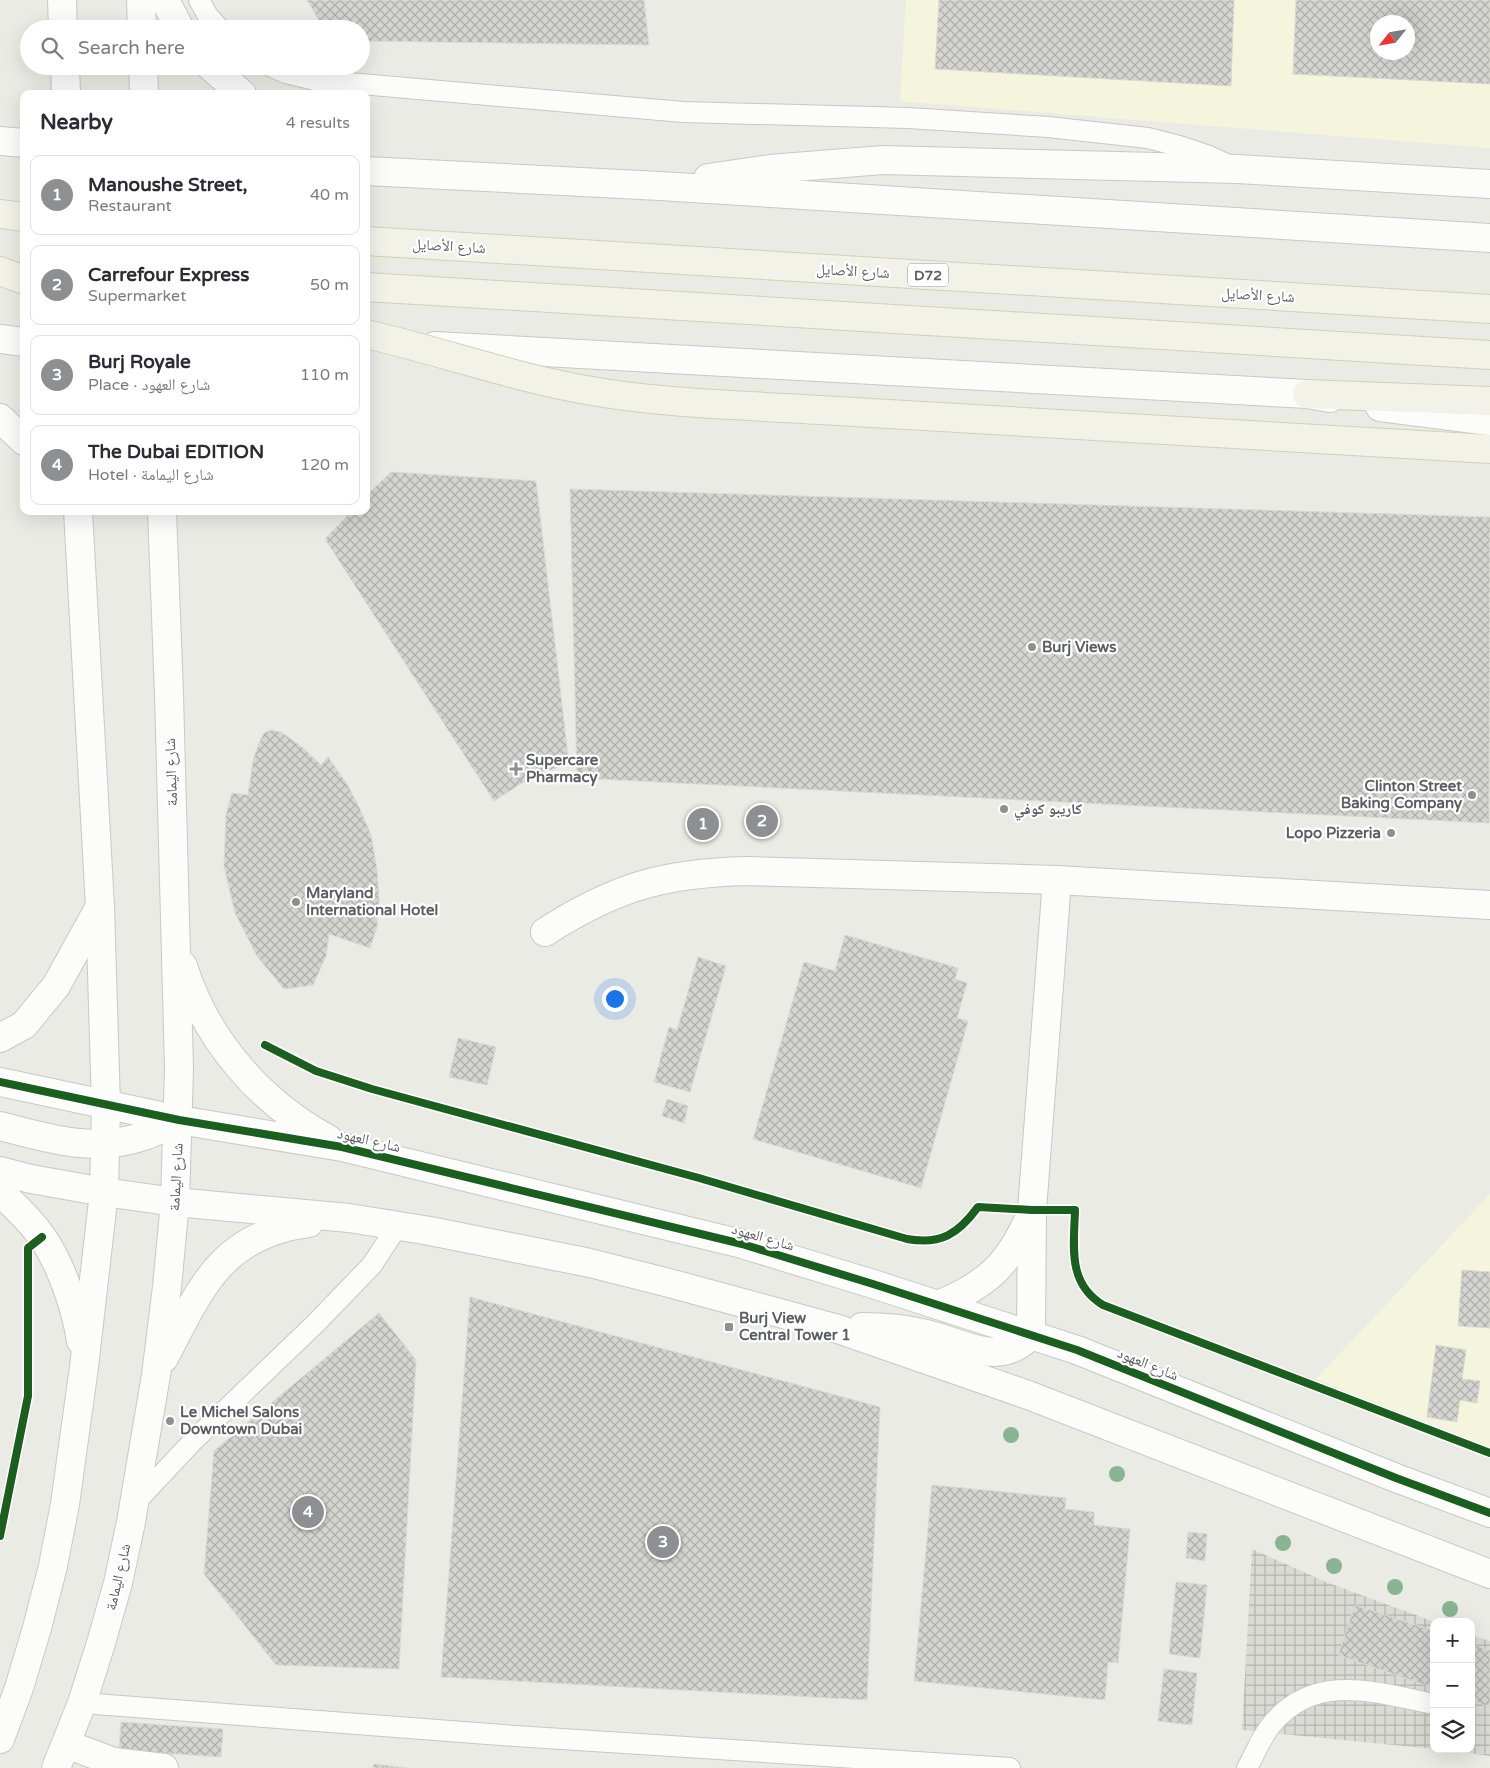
<!DOCTYPE html>
<html lang="en">
<head>
<meta charset="utf-8">
<style>
  :root { --surface:#fff; --page:#f7f7f7; --text:#2b2b33; --muted:#7c7c81; --line:#e1e1e2; --accent:#8d8f90 }
  body { margin:0; font-family:"Varela Round","Noto Naskh Arabic",sans-serif; background:var(--page); color:var(--text) }
  .controls { position:absolute; right:15px; bottom:15px; display:grid; overflow:hidden; border-radius:10px; box-shadow:0 5px 20px #0002 }
  .controls button { width:45px; height:45px; display:grid; place-items:center; padding:0; border:0; border-bottom:1px solid var(--line); background:var(--surface); color:var(--text); font:25px sans-serif }
  .compass { position:absolute; left:1370px; top:15px; width:45px; height:45px; border-radius:50%; background:var(--surface); box-shadow:0 5px 20px #0002; rotate:239deg }
  .you { position:absolute; left:614px; top:998px; width:18px; height:18px; margin:-12px; border:4px solid #fff; border-radius:50%; background:#1a73e8; box-shadow:0 0 0 8px #1a73e833 }
  .badge { display:grid; place-items:center; width:32px; height:32px; border-radius:50%; background:var(--accent); color:#fff; font-size:16px; font-weight:700 }
  .pin { position:absolute; translate:-50% -50%; border:2px solid #fff; box-shadow:0 1px 5px #0006 }
  .list { margin:0; padding:0; list-style:none }
  h2 { display:flex; justify-content:space-between; align-items:center; height:65px; margin:0; padding:0 20px; font-size:21px }
  h2 small { font-size:16px; font-weight:400; color:var(--muted) }
  .list li { display:grid; grid-template-columns:32px 1fr auto; gap:15px; align-items:center; box-sizing:border-box; height:80px; margin:0 10px 10px; padding:0 10px; border:1px solid var(--line); border-radius:10px }
  .list b { display:block; font-size:19px; white-space:nowrap }
  .list p { margin:0; font-size:16px; white-space:nowrap; color:var(--muted) }
  .list em { font-size:16px; font-style:normal; color:var(--muted) }
  .icon { flex:none; width:28px; height:28px; fill:none; stroke:currentColor; stroke-width:2; stroke-linecap:round; stroke-linejoin:round }
  .map { position:relative; flex:none; width:1490px; height:1768px; overflow:hidden }
  .search { position:absolute; background:var(--surface); box-shadow:0 5px 20px #0002; left:20px; top:20px; width:350px; height:55px; display:flex; align-items:center; gap:12px; box-sizing:border-box; padding:0 18px; border-radius:28px; color:var(--muted); font-size:19px }
  .panel { position:absolute; background:var(--surface); box-shadow:0 5px 20px #0002; left:20px; top:90px; width:350px; height:425px; border-radius:10px }
  .map>svg:first-child { display:block }
  .commercial { fill:#f5f5de; fill-rule:evenodd }
  .industrial { fill:url(#industrial-grid) }
  .building { fill:url(#building-cross-hatch); stroke:#dadad4; fill-rule:evenodd }
  .lines { fill:none; stroke-linecap:round; stroke-linejoin:round }
  .lane-casing { stroke:#c7c8c6; stroke-width:22 }
  .street-casing { stroke:#c7c8c6; stroke-width:30 }
  .secondary-casing { stroke:#c8c8c7; stroke-width:30 }
  .primary-casing { stroke:#d2d1b4; stroke-width:30 }
  .lane { stroke:#fcfcfb; stroke-width:20 }
  .street { stroke:#fcfcfb; stroke-width:28 }
  .secondary { stroke:#fcfcfb; stroke-width:28 }
  .primary { stroke:#f2f2e8; stroke-width:28 }
  .primary-bridge-casing { stroke:#d2d1b4; stroke-width:30; stroke-linecap:butt }
  .primary-bridge { stroke:#f2f2e8; stroke-width:28 }
  .cycleway-casing { stroke:#fff; stroke-width:11 }
  .cycleway { stroke:#1b5e20; stroke-width:8 }
  .tree { fill:#89b391 }
  .poi-dot { fill:#8d8f90; stroke:#fff; stroke-width:2 }
  .labels { text-anchor:middle; dominant-baseline:central; stroke-width:4.5; stroke-linejoin:round; paint-order:stroke }
  .shield { fill:#fff; stroke:#8c8e92; stroke-width:1 }
  .shield-label { font-size:14px; font-weight:bold; fill:#5b5d63 }
  .street-label { font-size:15px; fill:#5b5d63; stroke:#fff }
  .poi-label { font-size:15px; font-weight:bold; fill:#5b5d63; stroke:#fff; text-anchor:start }
</style>
</head>
<body>
<div class="map">
<svg width="1490" height="1768" viewBox="0 0 1490 1768">
  <defs>
    <pattern id="industrial-grid" width="8" height="8" patternUnits="userSpaceOnUse" patternTransform="scale(1.25)"><rect width="8" height="8" fill="#dbdbd5"/><path d="M0 4h8M4 0v8" fill="none" stroke="#b5b5b0"/></pattern>
    <pattern id="building-cross-hatch" width="8" height="8" patternUnits="userSpaceOnUse" patternTransform="scale(1.25)"><rect width="8" height="8" fill="#d4d4d0"/><path d="M0 0l8 8M0 8l8-8" fill="none" stroke="#afafac"/></pattern>
  </defs>
  <rect width="100%" height="100%" fill="#ebebe5"/>
  <g class="commercial">
    <path d="M 906,0 L 1490,0 L 1490,148 L 900,101 ZM 1378,22 L 1408,22 L 1408,52 L 1378,52 Z"/>
    <path d="M 1490,1194 L 1490,1447 L 1316,1379 Z"/>
  </g>
  <g class="industrial">
    <path d="M 1252,1549 L 1326,1582 L 1435,1622 L 1434,1622 L 1434,1749 L 1242,1730 Z"/>
    <path d="M 1471,1635 L 1490,1641 L 1490,1756 L 1437,1749 L 1471,1749 Z"/>
  </g>
  <g class="building">
    <path d="M 307,0 L 644,0 L 649,45 L 361,41 L 361,29 L 324,29 Z"/>
    <path d="M 939,0 L 1234,0 L 1231,86 L 935,69 Z"/>
    <path d="M 1296,0 L 1490,0 L 1490,84 L 1293,74 ZM 1378,22 L 1408,22 L 1408,52 L 1378,52 Z"/>
    <path d="M 391,472 L 536,481 L 569,764 L 550,770 L 525,781 L 494,801 L 325,539 L 352,511 L 366,511 L 366,496 Z"/>
    <path d="M 570,489 L 1490,517 L 1489,823 L 577,778 Z"/>
    <path d="M 272,730 L 281,732 L 302,747 L 321,765 L 328,757 L 347,784 L 360,809 L 371,835 L 377,869 L 379,900 L 377,927 L 370,948 L 329,934 L 326,956 L 313,985 L 284,989 L 257,956 L 235,913 L 224,866 L 226,815 L 232,793 L 248,795 L 253,761 L 258,745 L 264,733 Z"/>
    <path d="M 845,935 L 958,968 L 955,979 L 967,983 L 957,1018 L 968,1021 L 921,1188 L 753,1139 L 804,962 L 835,971 Z"/>
    <path d="M 698,957 L 726,966 L 690,1092 L 654,1082 L 669,1027 L 677,1030 Z"/>
    <path d="M 458,1038 L 496,1047 L 487,1085 L 449,1077 Z"/>
    <path d="M 667,1099 L 688,1106 L 684,1123 L 662,1116 Z"/>
    <path d="M 1462,1270 L 1490,1272 L 1490,1328 L 1458,1326 Z"/>
    <path d="M 470,1297 L 880,1407 L 867,1700 L 441,1677 Z"/>
    <path d="M 379,1313 L 416,1360 L 399,1669 L 276,1665 L 204,1574 L 214,1451 Z"/>
    <path d="M 1436,1345 L 1466,1350 L 1462,1379 L 1480,1381 L 1477,1403 L 1460,1400 L 1457,1422 L 1427,1417 Z"/>
    <path d="M 932,1485 L 1066,1498 L 1065,1509 L 1094,1512 L 1094,1525 L 1130,1529 L 1118,1663 L 1108,1662 L 1105,1700 L 914,1681 Z"/>
    <path d="M 1188,1532 L 1207,1534 L 1205,1561 L 1186,1558 Z"/>
    <path d="M 1176,1582 L 1207,1585 L 1200,1658 L 1169,1654 Z"/>
    <path d="M 1355,1605 L 1434,1631 L 1434,1688 L 1338,1655 Z"/>
    <path d="M 1471,1644 L 1490,1650 L 1490,1707 L 1471,1700 Z"/>
    <path d="M 1164,1669 L 1197,1673 L 1192,1725 L 1158,1721 Z"/>
    <path d="M 121,1722 L 223,1729 L 221,1757 L 119,1750 Z"/>
    <path d="M 374,1764 L 407,1768 L 373,1768 Z"/>
  </g>
  <g class="lines">
    <g class="lane-casing">
      <g id="lane">
        <path d="M 199,0 L 208,16 L 220,29"/>
        <path d="M 270,66 L 286,73 L 315,80 L 683,112 L 908,118 L 1048,127 L 1148,138 L 1179,146 L 1209,156 L 1231,166"/>
        <path d="M 133,1505 L 194,1440 L 315,1324 L 372,1265 L 398,1225"/>
        <path d="M 82,1703 L 515,1736 L 1010,1768"/>
        <path d="M 1247,1768 C 1255,1754 1261,1737 1272,1724 C 1316,1671 1377,1693 1434,1704"/>
      </g>
    </g>
    <g class="street-casing">
      <g id="street">
        <path d="M 545,932 C 615,887 664,873 747,871 L 1057,880 L 1490,905"/>
        <path d="M 938,1305 C 986,1285 1008,1266 1029,1218"/>
        <path d="M 1031,1335 L 1032,1210 L 1057,880"/>
        <path d="M 66,1744 L 114,1762 L 164,1768"/>
      </g>
    </g>
    <g class="secondary-casing">
      <g id="secondary">
        <path d="M 62,0 L 63,29"/>
        <path d="M 141,0 L 142,29"/>
        <path d="M 165,0 L 180,29"/>
        <path d="M 65,66 L 66,94"/>
        <path d="M 143,66 L 144,94"/>
        <path d="M 210,66 L 242,94"/>
        <path d="M 0,141 L 24,143"/>
        <path d="M 366,171 L 660,186 L 1490,238"/>
        <path d="M 708,178 L 770,169 L 883,160 L 1237,169 L 1490,184"/>
        <path d="M 0,339 L 24,342"/>
        <path d="M 435,346 L 1307,394 L 1330,398"/>
        <path d="M 1380,407 L 1490,421"/>
        <path d="M 0,418 L 24,441"/>
        <path d="M 183,966 C 206,1040 260,1102 328,1139"/>
        <path d="M 0,1038 L 24,1025 L 56,986 L 99,908"/>
        <path d="M 0,1082 L 179,1120 L 342,1147 L 742,1244 L 873,1284 L 1077,1350 L 1396,1478 L 1490,1513"/>
        <path d="M 0,1126 C 49,1139 94,1153 144,1136 C 156,1132 167,1125 179,1120"/>
        <path d="M 0,1171 L 31,1179 L 104,1192 L 175,1202 L 349,1218 L 430,1231 L 590,1263 L 669,1283 L 838,1329 L 1028,1395 L 1490,1574"/>
        <path d="M 0,1192 C 15,1206 30,1220 42,1237 C 61,1264 76,1308 81,1341"/>
        <path d="M 862,1327 C 884,1327 906,1329 927,1334 C 965,1343 998,1369 1031,1335"/>
        <path d="M 164,1358 C 201,1288 220,1235 309,1223"/>
        <path d="M 0,1739 L 19,1688 L 37,1628 L 53,1566 L 65,1504 L 84,1367 L 104,1192 L 106,1105 L 100,907 L 78,511"/>
        <path d="M 56,1768 L 82,1703 L 101,1643 L 118,1583 L 131,1522 L 156,1375 L 167,1287 L 175,1202 L 179,1068 L 169,694 L 162,511"/>
      </g>
    </g>
    <g class="primary-casing">
      <g id="primary">
        <path d="M 0,214 L 24,217"/>
        <path d="M 366,241 L 1490,309"/>
        <path d="M 0,271 L 24,280"/>
        <path d="M 366,287 L 1490,355"/>
        <path d="M 1307,394 L 1490,401"/>
        <path d="M 820,410 L 1490,449"/>
      </g>
    </g>
    <use href="#lane" class="lane"/>
    <use href="#street" class="street"/>
    <use href="#secondary" class="secondary"/>
    <use href="#primary" class="primary"/>
    <g class="primary-bridge-casing">
      <path id="primary-bridge" d="M 366,334 C 440,351 512,377 586,390 C 663,404 742,405 820,410"/>
    </g>
    <use href="#primary-bridge" class="primary-bridge"/>
    <g class="cycleway-casing">
      <g id="cycleway">
        <path d="M 265,1045 L 316,1071 L 372,1089 L 699,1178 L 907,1239 C 941,1245 958,1234 978,1207 L 1032,1210 L 1075,1210 C 1074,1246 1067,1283 1103,1305 L 1490,1453"/>
        <path d="M 0,1082 L 179,1120 L 342,1147 L 742,1244 L 873,1284 L 1077,1350 L 1396,1478 L 1490,1513"/>
        <path d="M 0,1536 L 28,1396 L 28,1248 L 42,1237"/>
      </g>
    </g>
    <use href="#cycleway" class="cycleway"/>
  </g>
  <g class="tree">
    <circle cx="1011" cy="1435" r="8"/>
    <circle cx="1117" cy="1474" r="8"/>
    <circle cx="1283" cy="1543" r="8"/>
    <circle cx="1334" cy="1566" r="8"/>
    <circle cx="1395" cy="1587" r="8"/>
    <circle cx="1450" cy="1609" r="8"/>
  </g>
  <g class="poi-dot">
    <circle cx="1032" cy="647" r="5"/>
    <path d="M513.5 761.5h5v5h5v5h-5v5h-5v-5h-5v-5h5z"/>
    <circle cx="1472" cy="795" r="5"/>
    <circle cx="1004" cy="809" r="5"/>
    <circle cx="1391" cy="833" r="5"/>
    <circle cx="296" cy="902" r="5"/>
    <rect x="724" y="1322" width="10" height="10" rx="2.5"/>
    <circle cx="170" cy="1421" r="5"/>
  </g>
  <g class="labels">
    <rect class="shield" x="908" y="263.5" width="40" height="23" rx="4"/>
    <g class="shield-label">
      <text x="928" y="275">D72</text>
    </g>
    <g class="street-label">
      <text transform="translate(449 246) rotate(3)">شارع الأصايل</text>
      <text transform="translate(853 271) rotate(3)">شارع الأصايل</text>
      <text transform="translate(1258 295) rotate(3)">شارع الأصايل</text>
      <text transform="translate(171 772) rotate(-92)">شارع اليمامة</text>
      <text transform="translate(369 1140) rotate(13)">شارع العهود</text>
      <text transform="translate(176 1177) rotate(-87)">شارع اليمامة</text>
      <text transform="translate(763 1237) rotate(16)">شارع العهود</text>
      <text transform="translate(1148 1364) rotate(22)">شارع العهود</text>
      <text transform="translate(118 1577) rotate(-77)">شارع اليمامة</text>
    </g>
    <g class="poi-label">
      <text x="1042" y="647">Burj Views</text>
      <text x="526" y="760">Supercare<tspan x="526" dy="17">Pharmacy</tspan></text>
      <text x="1462" y="786" text-anchor="end">Clinton Street<tspan x="1462" dy="17">Baking Company</tspan></text>
      <text x="1014" y="809">كاريبو كوفي</text>
      <text x="1381" y="833" text-anchor="end">Lopo Pizzeria</text>
      <text x="306" y="893">Maryland<tspan x="306" dy="17">International Hotel</tspan></text>
      <text x="739" y="1318">Burj View<tspan x="739" dy="17">Central Tower 1</tspan></text>
      <text x="180" y="1412">Le Michel Salons<tspan x="180" dy="17">Downtown Dubai</tspan></text>
    </g>
  </g>
</svg>
<div class="controls">
<button>+</button>
<button>−</button>
<button><svg class="icon" aria-label="layers" viewBox="0 0 24 24"><path d="M12 4l9 5-9 5-9-5zM3 14l9 5 9-5"/></svg></button>
</div>
<svg class="compass" viewBox="-18 -18 36 36"><path d="M0-13l5 13h-10z" fill="#e53935"/><path d="M0 13l5-13h-10z" fill="#7c7c81"/></svg>
<div class="you"></div>
<div class="pin badge" style="left:703px;top:824px">1</div>
<div class="pin badge" style="left:762px;top:821px">2</div>
<div class="pin badge" style="left:663px;top:1542px">3</div>
<div class="pin badge" style="left:308px;top:1512px">4</div>
<div class="search"><svg class="icon" aria-label="search" viewBox="0 0 24 24"><circle cx="10" cy="10" r="6"/><path d="M15 15l6 6"/></svg>Search here</div>
<section class="panel">
<h2>Nearby<small>4 results</small></h2>
<ul class="list">
<li><span class="badge">1</span><div><b>Manoushe Street,</b><p>Restaurant</p></div><em>40 m</em></li>
<li><span class="badge">2</span><div><b>Carrefour Express</b><p>Supermarket</p></div><em>50 m</em></li>
<li><span class="badge">3</span><div><b>Burj Royale</b><p>Place · شارع العهود</p></div><em>110 m</em></li>
<li><span class="badge">4</span><div><b>The Dubai EDITION</b><p>Hotel · شارع اليمامة</p></div><em>120 m</em></li>
</ul>
</section>
</div>
</body>
</html>
